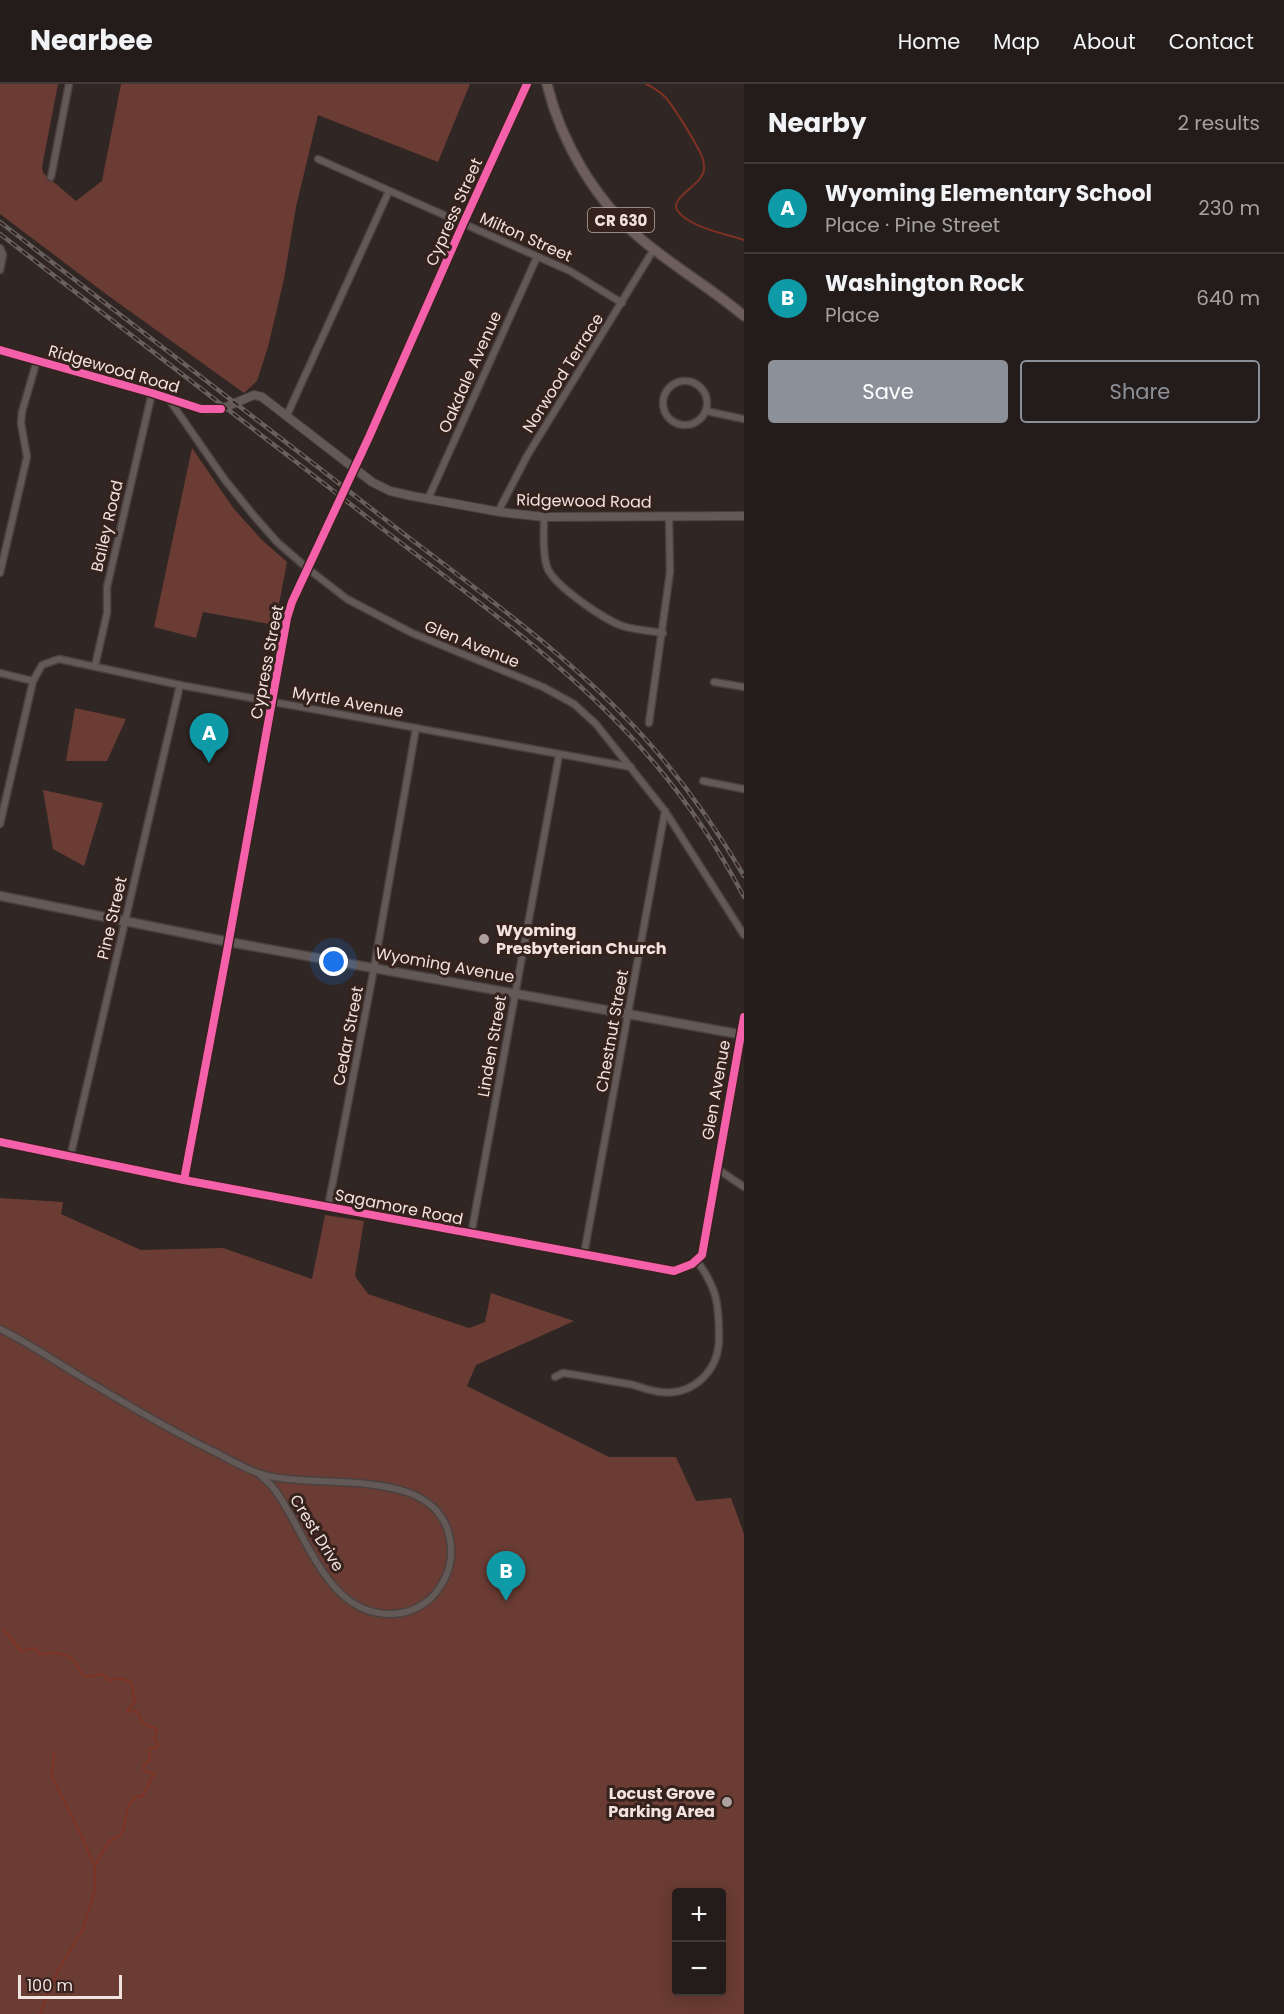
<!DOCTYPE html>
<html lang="en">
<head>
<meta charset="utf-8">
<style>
  :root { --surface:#241c1a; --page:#302927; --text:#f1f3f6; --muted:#a3a1a2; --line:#413a39; --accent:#8c9099 }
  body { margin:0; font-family:Poppins,sans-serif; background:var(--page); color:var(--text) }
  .controls { position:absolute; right:18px; bottom:18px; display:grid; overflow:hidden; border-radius:6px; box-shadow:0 3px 15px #0003 }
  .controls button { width:54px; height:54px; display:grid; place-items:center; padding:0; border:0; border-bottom:2px solid var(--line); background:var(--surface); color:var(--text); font:30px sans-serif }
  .scale { position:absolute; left:18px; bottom:15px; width:104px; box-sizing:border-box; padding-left:6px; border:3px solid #f1e3e0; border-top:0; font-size:16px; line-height:21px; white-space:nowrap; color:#f1e3e0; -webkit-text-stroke:4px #36221d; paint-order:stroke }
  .you { position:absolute; left:334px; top:878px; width:21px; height:21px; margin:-15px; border:4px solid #fff; border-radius:50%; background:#1a73e8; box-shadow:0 0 0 9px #1a73e833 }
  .badge { display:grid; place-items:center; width:39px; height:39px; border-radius:50%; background:var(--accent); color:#fff; font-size:20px; font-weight:700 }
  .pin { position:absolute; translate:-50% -50px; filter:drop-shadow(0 2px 3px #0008) }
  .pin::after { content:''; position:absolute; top:32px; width:21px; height:18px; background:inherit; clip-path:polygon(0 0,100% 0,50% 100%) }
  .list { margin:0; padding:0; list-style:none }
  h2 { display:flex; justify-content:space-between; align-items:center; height:78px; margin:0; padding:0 24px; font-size:26px }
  h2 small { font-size:20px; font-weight:400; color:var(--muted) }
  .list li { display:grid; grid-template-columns:39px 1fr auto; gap:18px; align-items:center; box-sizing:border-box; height:90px; padding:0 24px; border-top:2px solid var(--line) }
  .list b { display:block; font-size:22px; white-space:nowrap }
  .list p { margin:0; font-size:20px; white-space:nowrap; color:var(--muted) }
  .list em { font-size:20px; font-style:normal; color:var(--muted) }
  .actions { display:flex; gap:12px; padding:18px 24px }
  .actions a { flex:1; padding:14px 0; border:2px solid var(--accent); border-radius:6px; text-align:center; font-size:21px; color:var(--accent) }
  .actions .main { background:var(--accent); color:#fff }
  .map { position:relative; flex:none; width:744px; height:1930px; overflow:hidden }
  header { display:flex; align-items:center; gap:36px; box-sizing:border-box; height:84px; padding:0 30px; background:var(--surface); border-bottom:2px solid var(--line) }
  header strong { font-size:28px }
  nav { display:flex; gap:33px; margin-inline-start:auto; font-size:21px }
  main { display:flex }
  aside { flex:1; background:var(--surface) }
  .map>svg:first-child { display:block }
  .green { fill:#6a3c33; fill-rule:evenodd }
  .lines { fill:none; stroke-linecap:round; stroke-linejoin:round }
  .stream { stroke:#7e3223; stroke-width:2 }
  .minor-casing { stroke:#4b413f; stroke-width:9 }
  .tertiary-casing { stroke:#4b413f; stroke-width:10 }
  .secondary-casing { stroke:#4b413f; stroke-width:11 }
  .primary-casing { stroke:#4b413f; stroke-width:12 }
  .minor { stroke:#635a58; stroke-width:6 }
  .tertiary { stroke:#635a58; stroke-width:8 }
  .secondary { stroke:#635a58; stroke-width:8 }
  .primary { stroke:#6d5e5b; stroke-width:9 }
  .rail-casing { stroke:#67605e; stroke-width:4.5 }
  .rail { stroke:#36221d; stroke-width:2; stroke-dasharray:7; stroke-linecap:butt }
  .cycleway-casing { stroke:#36221d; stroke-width:11 }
  .cycleway { stroke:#f560ab; stroke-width:8 }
  .poi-dot { fill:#ada19e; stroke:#36221d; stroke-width:2 }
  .labels { text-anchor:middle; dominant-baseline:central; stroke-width:6; stroke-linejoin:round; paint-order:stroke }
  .shield { fill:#36221d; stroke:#b9a9a6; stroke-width:1.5 }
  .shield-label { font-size:15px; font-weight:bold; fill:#f1e3e0 }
  .street-label { font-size:16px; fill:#f1e3e0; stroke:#36221d }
  .poi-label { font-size:16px; font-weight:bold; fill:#f1e3e0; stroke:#36221d; text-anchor:start }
</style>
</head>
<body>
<header>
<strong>Nearbee</strong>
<nav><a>Home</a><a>Map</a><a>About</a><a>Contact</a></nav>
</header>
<main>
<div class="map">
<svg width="744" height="1930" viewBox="0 0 744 1930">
  <rect width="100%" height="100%" fill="#302623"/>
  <g class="green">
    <path d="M 0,0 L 58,0 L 42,83 L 43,89 L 76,117 L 102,97 L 121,0 L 470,0 L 438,78 L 318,31 L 296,123 L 284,195 L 268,263 L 257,297 L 244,309 L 110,213 L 0,130 Z"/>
    <path d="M 192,364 L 234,425 L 262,456 L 287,478 L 275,541 L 203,528 L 196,554 L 154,543 Z"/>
    <path d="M 75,624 L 126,635 L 107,677 L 66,677 Z"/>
    <path d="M 43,706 L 103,719 L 84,782 L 53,765 Z"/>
    <path d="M 0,1114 L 63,1118 L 61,1130 L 141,1166 L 223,1164 L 312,1195 L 325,1131 L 364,1137 L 355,1192 L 368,1210 L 469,1244 L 485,1238 L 491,1209 L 574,1237 L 476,1281 L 467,1302 L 609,1373 L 676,1373 L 696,1417 L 731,1414 L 744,1450 L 744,1930 L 0,1930 ZM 676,1808 L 722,1808 L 722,1908 L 676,1908 Z"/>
  </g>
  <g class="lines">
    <g class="stream">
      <path d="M 646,0 C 653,3 660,8 665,13 C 673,21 698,62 702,73 C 704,76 704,82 704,86 C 702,101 670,113 677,126 C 688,143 726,150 744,156"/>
      <path d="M 4,1546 L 21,1567 L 36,1564 L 38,1570 C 51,1569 63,1567 73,1576 C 77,1581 80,1588 85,1593 L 103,1590 L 108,1597 L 119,1594 L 131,1598 L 135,1618 L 127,1627 L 138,1628 L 142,1639 L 157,1645 L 154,1654 L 158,1661 L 156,1664 L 150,1664 L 149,1667 L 150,1677 L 144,1680 L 144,1687 L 154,1690 L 142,1713 L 137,1712 L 129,1720 L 123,1746 L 119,1752 L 109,1757 L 95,1782"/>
      <path d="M 40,1930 L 58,1886 L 83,1845 L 95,1805 L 95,1782 L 78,1745 L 52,1693 L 54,1670"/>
    </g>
    <g class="minor-casing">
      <g id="minor">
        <path d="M 318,75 L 570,187 L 622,219"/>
        <path d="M 51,93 L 69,0"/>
        <path d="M 0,164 L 3,171 L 0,186"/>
        <circle cx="685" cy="319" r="22"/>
        <path d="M 168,314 L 225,396 L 255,433 L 277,458 L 307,484 L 347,515 L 412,549 L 543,603 L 574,620 L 596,640 L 665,727 L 744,851"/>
        <path d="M 706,327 L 744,335"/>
        <path d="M 287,331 L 389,107"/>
        <path d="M 428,415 L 537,173"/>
        <path d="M 500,428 L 501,422 L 527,372 L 654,165"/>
        <path d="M 544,433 C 544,448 542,468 547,483 C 553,501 608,539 626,543 C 638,546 651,547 663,549"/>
        <path d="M 0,489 L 27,373 L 21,339 L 22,328 L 37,276"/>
        <path d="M 95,582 L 107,529 L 107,503 L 152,309"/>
        <path d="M 0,589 L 33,597"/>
        <path d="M 714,598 L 744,603"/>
        <path d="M 649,639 L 670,488 L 669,432"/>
        <path d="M 703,697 L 744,705"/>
        <path d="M 0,740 L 33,597 L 42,581 L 59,575 L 180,601 L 631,683"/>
        <path d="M 0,1058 L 184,1096 L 674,1187 L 692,1180 L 702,1171 L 744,933"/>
        <path d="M 70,1074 L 180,601"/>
        <path d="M 716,1084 L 744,1103"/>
        <path d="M 184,1096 L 227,867 L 287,534 L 292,518 L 369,353 L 463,140 L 527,0"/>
        <path d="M 328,1123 L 372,895 L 416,644"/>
        <path d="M 471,1151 L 559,671"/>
        <path d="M 584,1170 L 665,727"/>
        <path d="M 0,1245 C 27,1258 53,1276 78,1291 C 124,1319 169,1346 217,1369 C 230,1376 244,1384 258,1389 C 313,1409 447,1375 451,1465 C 452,1483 444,1501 431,1514 C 420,1524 405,1530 390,1530 C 324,1530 305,1443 272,1402 C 268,1398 263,1394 259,1390"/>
        <path d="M 555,1293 L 563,1289 L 570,1290 C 590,1293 609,1297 629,1300 C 639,1302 650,1307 660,1308 C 694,1312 719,1286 719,1254 C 719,1220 717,1204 697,1177"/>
      </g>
    </g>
    <g class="tertiary-casing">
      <path id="tertiary" d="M 0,266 L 152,309 L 207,326 L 221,325 L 254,311 L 262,313 L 372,398 L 390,407 L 412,412 L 500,428 L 544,433 L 744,432"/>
    </g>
    <g class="secondary-casing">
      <path id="secondary" d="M 0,812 L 229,858 L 744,951"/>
    </g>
    <g class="primary-casing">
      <path id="primary" d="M 547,0 C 561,58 595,116 641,155 C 674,183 711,204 744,232"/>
    </g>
    <use href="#minor" class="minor"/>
    <use href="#tertiary" class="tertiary"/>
    <use href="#secondary" class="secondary"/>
    <use href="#primary" class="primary"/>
    <g class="rail-casing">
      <g id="rail">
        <path d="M 0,138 C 125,235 252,331 377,429 C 459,493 547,554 621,629 C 669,677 710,734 744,792"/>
        <path d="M 0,150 C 122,244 245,338 367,433 C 451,498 539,559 613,634 C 665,686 710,748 744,813"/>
      </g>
    </g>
    <use href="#rail" class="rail"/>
    <g class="cycleway-casing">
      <g id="cycleway">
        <path d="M 0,266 L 152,309 L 201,325 L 221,325"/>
        <path d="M 0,1058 L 184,1096 L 674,1187 L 692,1180 L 702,1171 L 744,933"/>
        <path d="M 184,1096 L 227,867 L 287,534 L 292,518 L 369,353 L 463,140 L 527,0"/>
      </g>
    </g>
    <use href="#cycleway" class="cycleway"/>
  </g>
  <g class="poi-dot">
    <circle cx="484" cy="855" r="6"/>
    <circle cx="727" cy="1718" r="6"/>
  </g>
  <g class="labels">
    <rect class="shield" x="588" y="124" width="66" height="24" rx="4.5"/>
    <g class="shield-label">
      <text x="621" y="136">CR 630</text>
    </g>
    <g class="street-label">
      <text transform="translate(454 128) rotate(-66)">Cypress Street</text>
      <text transform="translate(526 153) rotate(24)">Milton Street</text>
      <text transform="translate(114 285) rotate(16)">Ridgewood Road</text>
      <text transform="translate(470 288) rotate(-66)">Oakdale Avenue</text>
      <text transform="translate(563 289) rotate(-58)">Norwood Terrace</text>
      <text transform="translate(584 417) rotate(1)">Ridgewood Road</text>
      <text transform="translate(107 442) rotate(-77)">Bailey Road</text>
      <text transform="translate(472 560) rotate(22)">Glen Avenue</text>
      <text transform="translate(267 578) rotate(-79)">Cypress Street</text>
      <text transform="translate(348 618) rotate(10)">Myrtle Avenue</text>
      <text transform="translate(112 834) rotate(-77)">Pine Street</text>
      <text transform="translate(445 881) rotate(10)">Wyoming Avenue</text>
      <text transform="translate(612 947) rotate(-80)">Chestnut Street</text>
      <text transform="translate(348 952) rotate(-79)">Cedar Street</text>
      <text transform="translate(492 962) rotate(-80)">Linden Street</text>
      <text transform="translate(716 1006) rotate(-80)">Glen Avenue</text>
      <text transform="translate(399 1123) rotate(11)">Sagamore Road</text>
      <text transform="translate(317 1449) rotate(58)">Crest Drive</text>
    </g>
    <g class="poi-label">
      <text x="496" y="846">Wyoming<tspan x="496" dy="18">Presbyterian Church</tspan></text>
      <text x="715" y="1709" text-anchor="end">Locust Grove<tspan x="715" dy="18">Parking Area</tspan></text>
    </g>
  </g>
</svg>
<div class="controls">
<button>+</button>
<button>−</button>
</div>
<div class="scale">100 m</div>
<div class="you"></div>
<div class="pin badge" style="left:209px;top:679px;background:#0f9aa8">A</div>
<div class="pin badge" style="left:506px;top:1517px;background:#0f9aa8">B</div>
</div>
<aside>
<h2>Nearby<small>2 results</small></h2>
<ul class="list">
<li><span class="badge" style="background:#0f9aa8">A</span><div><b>Wyoming Elementary School</b><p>Place · Pine Street</p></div><em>230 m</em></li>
<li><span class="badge" style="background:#0f9aa8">B</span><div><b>Washington Rock</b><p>Place</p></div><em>640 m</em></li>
</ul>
<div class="actions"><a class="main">Save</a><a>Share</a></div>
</aside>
</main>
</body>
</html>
